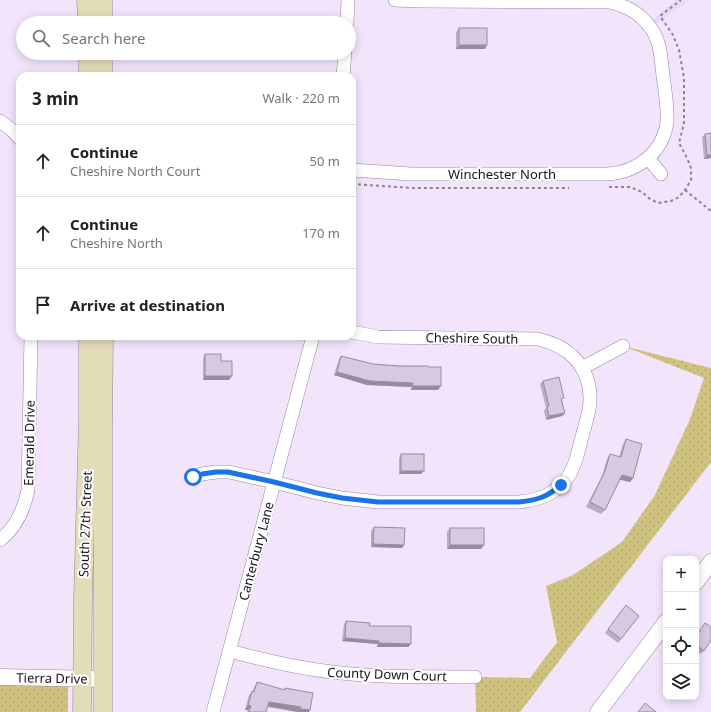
<!DOCTYPE html>
<html lang="en">
<head>
<meta charset="utf-8">
<style>
  :root { --surface:#fff; --page:#f2f2f2; --text:#222; --muted:#767676; --line:#e0e0e0 }
  body { margin:0; font-family:"Noto Sans",sans-serif; background:var(--page); color:var(--text) }
  .controls { position:absolute; right:12px; bottom:12px; display:grid; overflow:hidden; border-radius:8px; box-shadow:0 2px 10px #0003 }
  .controls button { width:36px; height:36px; display:grid; place-items:center; padding:0; border:0; border-bottom:1px solid var(--line); background:var(--surface); color:var(--text); font:20px sans-serif }
  .stop { position:absolute; width:12px; height:12px; margin:-9px; border:3px solid #1a73e8; border-radius:50%; background:#fff }
  .stop.end { background:#1a73e8; border-color:#fff; box-shadow:0 1px 4px #0008 }
  .list { margin:0; padding:0; list-style:none }
  h2 { display:flex; justify-content:space-between; align-items:center; height:52px; margin:0; padding:0 16px; font-size:17px }
  h2 small { font-size:13px; font-weight:400; color:var(--muted) }
  .list li { display:grid; grid-template-columns:26px 1fr auto; gap:12px; align-items:center; box-sizing:border-box; height:72px; padding:0 16px; border-top:1px solid var(--line) }
  .list b { display:block; font-size:15px; white-space:nowrap }
  .list p { margin:0; font-size:13px; white-space:nowrap; color:var(--muted) }
  .list em { font-size:13px; font-style:normal; color:var(--muted) }
  .icon { flex:none; width:22px; height:22px; fill:none; stroke:currentColor; stroke-width:2; stroke-linecap:round; stroke-linejoin:round }
  .map { position:relative; flex:none; width:711px; height:712px; overflow:hidden }
  .search { position:absolute; background:var(--surface); box-shadow:0 2px 10px #0003; left:16px; top:16px; width:340px; height:44px; display:flex; align-items:center; gap:10px; box-sizing:border-box; padding:0 14px; border-radius:22px; color:var(--muted); font-size:15px }
  .panel { position:absolute; background:var(--surface); box-shadow:0 2px 10px #0003; left:16px; top:72px; width:340px; height:268px; border-radius:12px }
  .map>svg:first-child { display:block }
  .built { fill:#ebd7f9 }
  .park { fill:url(#park-dots) }
  .lines { fill:none; stroke-linecap:round; stroke-linejoin:round }
  .minor-casing { stroke:#93849e; stroke-width:14 }
  .tertiary-casing { stroke:#93849e; stroke-width:17 }
  .secondary-casing { stroke:#93849e; stroke-width:19 }
  .path { stroke:#8c8293; stroke-width:2; stroke-dasharray:3 3; stroke-linecap:butt }
  .minor { stroke:#fff; stroke-width:13 }
  .tertiary { stroke:#fff; stroke-width:16 }
  .secondary { stroke:#e2dcb9; stroke-width:18 }
  .wall { fill:#baacc3 }
  .shaded-wall { fill:#978c9f }
  .building { fill:#d8c8e3; stroke:#978c9f }
  .route { stroke:#1a73e8; stroke-width:5 }
  .labels { text-anchor:middle; dominant-baseline:central; stroke-width:4; stroke-linejoin:round; paint-order:stroke }
  .street-label { font-size:13px; fill:#18121c; stroke:#fff }
</style>
</head>
<body>
<div class="map">
<svg width="711" height="712" viewBox="0 0 711 712">
  <defs>
    <pattern id="park-dots" width="8" height="8" patternUnits="userSpaceOnUse"><rect width="8" height="8" fill="#d0c27f"/><path d="M2 2h.1M6 6h.1" fill="none" stroke="#b2a66d" stroke-width="1.8" stroke-linecap="round"/></pattern>
  </defs>
  <rect width="100%" height="100%" fill="#f2e5fb"/>
  <path class="built" d="M 675,0 L 690,0 L 651,27 L 648,24 Z"/>
  <g class="park">
    <path d="M 623,346 L 711,368 L 711,462 L 520,712 L 476,712 L 475,677 L 530,678 L 557,642 L 546,586 L 573,575 L 622,542 L 655,495 L 690,419 L 704,378 Z"/>
    <path d="M 0,677 L 68,679 L 68,712 L 0,712 Z"/>
  </g>
  <g class="lines">
    <g class="minor-casing">
      <g id="minor">
        <path d="M 347,23 L 348,0"/>
        <path d="M 343,76 L 345,53"/>
        <path d="M 0,121 L 12,130 L 20,139"/>
        <path d="M 648,158 L 661,174"/>
        <path d="M 352,170 L 411,174 L 608,174 C 637,172 663,153 667,122 C 668,107 665,91 663,76 C 661,59 661,41 650,27 C 639,12 626,6 609,2 L 417,1 L 395,0"/>
        <path d="M 582,368 L 623,346"/>
        <path d="M 193,477 L 202,474 L 216,472 L 229,472 L 274,482 L 317,493 L 342,498 L 378,502 L 519,502 C 543,500 565,490 574,465 C 578,455 580,444 583,433 C 586,422 590,411 590,400 C 591,367 569,346 538,339 L 378,337 L 352,332"/>
        <path d="M 0,540 C 16,528 24,509 28,490 L 31,336"/>
        <path d="M 230,651 C 263,660 297,668 332,672 C 379,678 428,676 475,677"/>
        <path d="M 213,712 L 313,336"/>
      </g>
    </g>
    <g class="tertiary-casing">
      <g id="tertiary">
        <path d="M 696,582 L 711,562"/>
        <path d="M 0,677 L 103,679"/>
        <path d="M 598,712 L 666,622"/>
      </g>
    </g>
    <g class="secondary-casing">
      <g id="secondary">
        <path d="M 86,0 L 87,23"/>
        <path d="M 103,0 L 103,23"/>
        <path d="M 88,53 L 88,76"/>
        <path d="M 103,53 L 103,76"/>
        <path d="M 82,712 L 83,598 L 88,418 L 88,336"/>
        <path d="M 103,712 L 103,430 L 104,336"/>
      </g>
    </g>
    <g class="path">
      <path d="M 352,184 L 413,188 L 569,188"/>
      <path d="M 609,187 L 630,187 L 642,192 L 650,199 L 658,203 L 671,201 L 679,197 L 685,190 L 691,180 L 691,168 L 687,158 L 679,143 L 684,123 L 684,78 L 679,50 L 673,35 L 660,16 L 681,0"/>
      <path d="M 685,190 L 711,211"/>
    </g>
    <use href="#minor" class="minor"/>
    <use href="#tertiary" class="tertiary"/>
    <use href="#secondary" class="secondary"/>
  </g>
  <g class="wall">
    <path d="M 459,28 L 485,49 L 456,49 L 456,32 Z"/>
    <path d="M 711,133 L 711,158 L 704,159 L 702,137 L 705,134 Z"/>
    <path d="M 205,354 L 221,361 L 229,380 L 203,380 L 203,358 Z"/>
    <path d="M 341,356 L 373,364 L 428,367 L 438,390 L 411,390 L 411,387 L 367,385 L 334,375 L 339,359 Z"/>
    <path d="M 543,381 L 562,401 L 565,413 L 562,416 L 546,420 L 544,411 L 546,408 L 540,384 Z"/>
    <path d="M 626,439 L 633,478 L 630,482 L 620,480 L 605,510 L 601,514 L 586,507 L 602,476 L 607,459 L 610,454 L 619,457 L 623,444 Z"/>
    <path d="M 401,454 L 421,474 L 399,474 L 399,458 Z"/>
    <path d="M 374,527 L 404,545 L 402,548 L 371,547 L 371,531 Z"/>
    <path d="M 450,528 L 481,549 L 447,549 L 447,532 Z"/>
    <path d="M 626,605 L 639,616 L 618,643 L 605,633 Z"/>
    <path d="M 346,621 L 369,626 L 411,644 L 408,647 L 377,647 L 377,644 L 342,641 L 344,624 Z"/>
    <path d="M 696,636 L 711,640 L 701,654 L 696,651 Z"/>
    <path d="M 257,682 L 284,690 L 285,688 L 310,710 L 309,712 L 297,712 L 268,707 L 266,712 L 247,712 L 248,710 L 245,710 L 249,695 L 252,691 L 253,691 L 254,687 Z"/>
  </g>
  <g class="shaded-wall">
    <path d="M 459,45 L 487,45 L 485,49 L 456,49 Z"/>
    <path d="M 707,155 L 711,155 L 711,158 L 704,159 Z"/>
    <path d="M 337,372 L 413,383 L 411,387 L 367,385 L 334,375 Z"/>
    <path d="M 205,376 L 232,376 L 229,380 L 203,380 Z"/>
    <path d="M 413,386 L 441,386 L 438,390 L 411,390 Z"/>
    <path d="M 565,413 L 562,416 L 546,420 L 549,416 Z"/>
    <path d="M 401,471 L 424,471 L 421,474 L 399,474 Z"/>
    <path d="M 622,475 L 633,478 L 630,482 L 619,479 Z"/>
    <path d="M 373,544 L 404,545 L 402,548 L 371,547 Z"/>
    <path d="M 450,545 L 484,545 L 481,549 L 447,549 Z"/>
    <path d="M 345,638 L 379,641 L 377,644 L 342,641 Z"/>
    <path d="M 379,643 L 411,644 L 408,647 L 377,647 Z"/>
    <path d="M 269,702 L 301,707 L 298,712 L 266,706 Z"/>
    <path d="M 248,705 L 251,706 L 248,710 L 245,710 Z"/>
    <path d="M 300,709 L 310,710 L 309,712 L 298,712 Z"/>
  </g>
  <g class="building">
    <rect x="459" y="28" width="28" height="17"/>
    <path d="M 711,133 L 711,155 L 707,155 L 705,134 Z"/>
    <path d="M 205,354 L 221,354 L 221,361 L 232,361 L 232,376 L 205,376 Z"/>
    <path d="M 341,356 L 373,364 L 398,366 L 428,366 L 428,367 L 441,367 L 441,386 L 413,386 L 413,383 L 370,381 L 337,372 Z"/>
    <path d="M 559,377 L 564,398 L 561,399 L 565,413 L 549,416 L 547,407 L 549,406 L 543,381 Z"/>
    <path d="M 626,439 L 642,444 L 633,478 L 622,475 L 605,510 L 590,502 L 605,471 L 610,454 L 621,457 Z"/>
    <rect x="401" y="454" width="23" height="17"/>
    <path d="M 374,527 L 405,528 L 404,545 L 373,544 Z"/>
    <rect x="450" y="528" width="34" height="17"/>
    <path d="M 626,605 L 639,616 L 621,639 L 608,629 Z"/>
    <path d="M 346,621 L 370,623 L 369,626 L 411,626 L 411,644 L 379,643 L 379,641 L 345,638 Z"/>
    <path d="M 705,623 L 711,627 L 711,640 L 704,651 L 696,645 L 696,636 Z"/>
    <path d="M 257,682 L 285,690 L 285,688 L 313,693 L 310,710 L 300,709 L 301,707 L 269,702 L 266,712 L 249,712 L 251,706 L 248,705 L 252,691 L 254,692 Z"/>
    <path d="M 645,703 L 656,712 L 638,712 Z"/>
  </g>
  <g class="lines">
    <path class="route" d="M 193,477 L 202,474 L 216,472 L 228,472 L 274,482 L 317,493 L 342,498 L 378,502 L 519,502 C 538,500 547,497 561,485"/>
  </g>
  <g class="labels">
    <g class="street-label">
      <text x="502" y="174">Winchester North</text>
      <text transform="translate(472 338) rotate(1)">Cheshire South</text>
      <text transform="translate(29 443) rotate(-89)">Emerald Drive</text>
      <text transform="translate(85 524) rotate(-88)">South 27th Street</text>
      <text transform="translate(256 551) rotate(-75)">Canterbury Lane</text>
      <text transform="translate(387 674) rotate(2)">County Down Court</text>
      <text transform="translate(52 678) rotate(1)">Tierra Drive</text>
    </g>
  </g>
</svg>
<div class="controls">
<button>+</button>
<button>−</button>
<button><svg class="icon" aria-label="locate" viewBox="0 0 24 24"><circle cx="12" cy="12" r="6"/><path d="M12 2v4M12 18v4M2 12h4M18 12h4"/></svg></button>
<button><svg class="icon" aria-label="layers" viewBox="0 0 24 24"><path d="M12 4l9 5-9 5-9-5zM3 14l9 5 9-5"/></svg></button>
</div>
<div class="stop" style="left:193px;top:477px"></div>
<div class="stop end" style="left:561px;top:485px"></div>
<div class="search"><svg class="icon" aria-label="search" viewBox="0 0 24 24"><circle cx="10" cy="10" r="6"/><path d="M15 15l6 6"/></svg>Search here</div>
<section class="panel">
<h2>3 min<small>Walk · 220 m</small></h2>
<ul class="list">
<li><svg class="icon" aria-label="ahead" viewBox="0 0 24 24"><path d="M12 20V5M6 11l6-6 6 6"/></svg><div><b>Continue</b><p>Cheshire North Court</p></div><em>50 m</em></li>
<li><svg class="icon" aria-label="ahead" viewBox="0 0 24 24"><path d="M12 20V5M6 11l6-6 6 6"/></svg><div><b>Continue</b><p>Cheshire North</p></div><em>170 m</em></li>
<li><svg class="icon" aria-label="arrive" viewBox="0 0 24 24"><path d="M6 21V4h12l-3 4 3 4H6"/></svg><div><b>Arrive at destination</b></div></li>
</ul>
</section>
</div>
</body>
</html>
